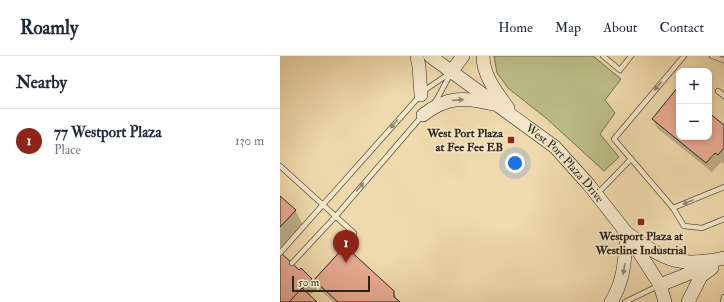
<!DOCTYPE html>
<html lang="en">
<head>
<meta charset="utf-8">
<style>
  :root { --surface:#fff; --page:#f2f2f3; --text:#1f2937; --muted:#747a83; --line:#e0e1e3; --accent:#8f2418 }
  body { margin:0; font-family:"IM FELL Double Pica",serif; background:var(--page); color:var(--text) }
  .controls { position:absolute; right:12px; top:12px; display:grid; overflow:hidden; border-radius:8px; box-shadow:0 2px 6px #0003 }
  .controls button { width:36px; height:36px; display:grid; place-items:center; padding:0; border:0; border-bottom:1px solid var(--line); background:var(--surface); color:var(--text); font:20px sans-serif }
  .scale { position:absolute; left:12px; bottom:10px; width:78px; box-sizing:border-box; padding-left:4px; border:2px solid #2c241b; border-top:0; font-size:11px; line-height:14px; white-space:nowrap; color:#2c241b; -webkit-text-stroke:3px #f5e7ca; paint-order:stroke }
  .you { position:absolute; left:235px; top:107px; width:14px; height:14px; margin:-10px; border:3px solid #fff; border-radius:50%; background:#1a73e8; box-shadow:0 0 0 6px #1a73e833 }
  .badge { display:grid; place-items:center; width:26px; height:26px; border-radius:50%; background:var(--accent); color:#fff; font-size:13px; font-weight:700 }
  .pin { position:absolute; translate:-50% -33px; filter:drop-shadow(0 1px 2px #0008) }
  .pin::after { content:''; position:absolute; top:21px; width:14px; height:12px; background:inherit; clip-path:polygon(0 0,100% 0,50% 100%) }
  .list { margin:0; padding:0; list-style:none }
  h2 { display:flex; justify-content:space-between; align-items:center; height:52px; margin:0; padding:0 16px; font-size:17px }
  h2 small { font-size:13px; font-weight:400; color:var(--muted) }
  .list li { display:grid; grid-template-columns:26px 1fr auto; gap:12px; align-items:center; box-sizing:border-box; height:64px; padding:0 16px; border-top:1px solid var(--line) }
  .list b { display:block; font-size:15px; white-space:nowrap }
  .list p { margin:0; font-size:13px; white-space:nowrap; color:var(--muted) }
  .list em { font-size:13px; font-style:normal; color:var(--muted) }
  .map { position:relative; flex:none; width:444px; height:246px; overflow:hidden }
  header { display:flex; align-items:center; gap:24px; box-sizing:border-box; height:56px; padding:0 20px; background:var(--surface); border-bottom:1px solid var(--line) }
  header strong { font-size:19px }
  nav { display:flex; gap:22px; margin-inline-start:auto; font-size:14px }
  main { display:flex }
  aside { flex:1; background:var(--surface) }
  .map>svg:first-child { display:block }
  .green { fill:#bcbe88; stroke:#747152 }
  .shadow { fill:#0003 }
  .building { fill:#eaac95; stroke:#2c241b }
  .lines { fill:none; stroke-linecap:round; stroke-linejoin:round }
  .lane-casing { stroke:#5d5240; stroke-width:6 }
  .secondary-casing { stroke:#2c241b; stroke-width:14 }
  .lane { stroke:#f5e7ca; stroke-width:4.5 }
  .secondary { stroke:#f5e7ca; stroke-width:13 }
  .oneway { fill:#908672 }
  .poi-dot { fill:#8f2418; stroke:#f5e7ca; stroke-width:1.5 }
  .labels { text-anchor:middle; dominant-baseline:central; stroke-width:3; stroke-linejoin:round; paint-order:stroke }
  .poi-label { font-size:12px; font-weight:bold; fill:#2c241b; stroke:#f5e7ca; text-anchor:end }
  .street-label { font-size:12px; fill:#2c241b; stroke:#f5e7ca }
</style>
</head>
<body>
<header>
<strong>Roamly</strong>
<nav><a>Home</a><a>Map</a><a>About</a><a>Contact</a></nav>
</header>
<main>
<aside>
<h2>Nearby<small></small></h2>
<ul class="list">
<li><span class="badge">1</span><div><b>77 Westport Plaza</b><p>Place</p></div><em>130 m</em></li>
</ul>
</aside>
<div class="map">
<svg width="444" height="246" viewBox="0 0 444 246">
  <rect width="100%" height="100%" fill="#efdaad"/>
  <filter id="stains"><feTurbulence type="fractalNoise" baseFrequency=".005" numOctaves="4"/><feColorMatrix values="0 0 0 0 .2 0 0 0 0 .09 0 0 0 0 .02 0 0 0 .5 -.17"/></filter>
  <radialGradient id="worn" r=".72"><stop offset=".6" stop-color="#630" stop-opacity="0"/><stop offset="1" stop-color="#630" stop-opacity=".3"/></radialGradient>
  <path class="green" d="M 214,0 L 313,0 L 341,23 L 325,44 L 335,57 L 320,78 L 339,101 L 324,115 L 266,62 L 228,32 L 217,17 Z"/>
  <g class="shadow">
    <path d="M 399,34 L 399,81 L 429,81 L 429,58 L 444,70 L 444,108 L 441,106 L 432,116 L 378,73 L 373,64 Z"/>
    <path d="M 0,141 L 15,154 L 23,169 L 0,194 Z"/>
    <path d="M 19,215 L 31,223 L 37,233 L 29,240 L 36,246 L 0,246 Z"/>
    <path d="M 35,224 L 113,236 L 119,246 L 54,246 L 40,234 Z"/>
  </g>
  <g class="building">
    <path d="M 398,31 L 399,33 L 399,81 L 429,81 L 429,57 L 444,69 L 444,92 L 438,99 L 435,97 L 426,107 L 372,63 Z"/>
    <path d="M 0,140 L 16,154 L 0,171 Z"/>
    <path d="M 65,190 L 114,235 L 114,241 L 120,246 L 58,246 L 34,224 Z"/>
    <path d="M 0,196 L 19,214 L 21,212 L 32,223 L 9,246 L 0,246 Z"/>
    <path d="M 22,232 L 37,246 L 9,246 Z"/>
  </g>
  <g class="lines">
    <g class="lane-casing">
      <g id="lane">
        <path d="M 323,0 L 340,14 L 351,0"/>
        <path d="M 432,0 L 444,4"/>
        <path d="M 438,35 L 444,40"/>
        <path d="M 154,47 L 157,43 L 171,17"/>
        <path d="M 0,110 L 74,177"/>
        <path d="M 444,131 L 393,152 L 404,170 L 422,172 L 444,163"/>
        <path d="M 318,137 L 351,103"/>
        <path d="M 393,152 L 334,83 L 404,0"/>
        <path d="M 0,197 L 145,34 L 170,17"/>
        <path d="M 12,207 L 55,161 L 142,60"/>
        <path d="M 345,246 L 380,229"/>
        <path d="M 443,246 L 444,241"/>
      </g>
    </g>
    <g class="secondary-casing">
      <g id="secondary">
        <path d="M 137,0 L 139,11 L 141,39"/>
        <path id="s1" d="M 150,0 L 275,91 L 309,129 L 346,176 L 380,229 L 385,246"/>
        <path d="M 203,0 C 203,20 217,37 228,52"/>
        <path d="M 171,16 L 183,0"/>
        <path d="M 143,59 C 167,40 185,41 213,48"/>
        <path d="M 351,180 C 386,206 401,211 444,202"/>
        <path d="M 380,229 L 430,209"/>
        <path d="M 331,246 C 346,221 343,205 348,178"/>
        <path d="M 408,246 L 421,220 L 432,212"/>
      </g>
    </g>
    <use href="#lane" class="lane"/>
    <use href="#secondary" class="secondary"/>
  </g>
  <defs><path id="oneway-solid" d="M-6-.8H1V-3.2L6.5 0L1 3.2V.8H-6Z"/></defs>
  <g class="oneway">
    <use href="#oneway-solid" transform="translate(378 30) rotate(130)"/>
    <use href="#oneway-solid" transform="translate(178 44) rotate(-5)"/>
    <use href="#oneway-solid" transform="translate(114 68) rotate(132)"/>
    <use href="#oneway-solid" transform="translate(80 131) rotate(-49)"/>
    <use href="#oneway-solid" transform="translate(408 146) rotate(158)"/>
    <use href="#oneway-solid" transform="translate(344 213) rotate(99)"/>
  </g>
  <g class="poi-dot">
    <rect x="227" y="80" width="8" height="8" rx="2"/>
    <rect x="357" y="162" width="8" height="8" rx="2"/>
  </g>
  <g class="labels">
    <g class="poi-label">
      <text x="223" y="77">West Port Plaza<tspan x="223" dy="14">at Fee Fee EB</tspan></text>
      <text x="361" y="180" text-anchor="middle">Westport Plaza at<tspan x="361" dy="14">Westline Industrial</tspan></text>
    </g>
    <g class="street-label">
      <text stroke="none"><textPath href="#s1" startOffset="173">West Port Plaza Drive</textPath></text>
    </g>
  </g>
  <rect width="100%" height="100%" filter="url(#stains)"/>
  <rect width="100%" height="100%" fill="url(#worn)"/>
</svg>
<div class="controls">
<button>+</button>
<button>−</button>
</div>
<div class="scale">50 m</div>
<div class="you"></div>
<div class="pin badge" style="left:66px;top:207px">1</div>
</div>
</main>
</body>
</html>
